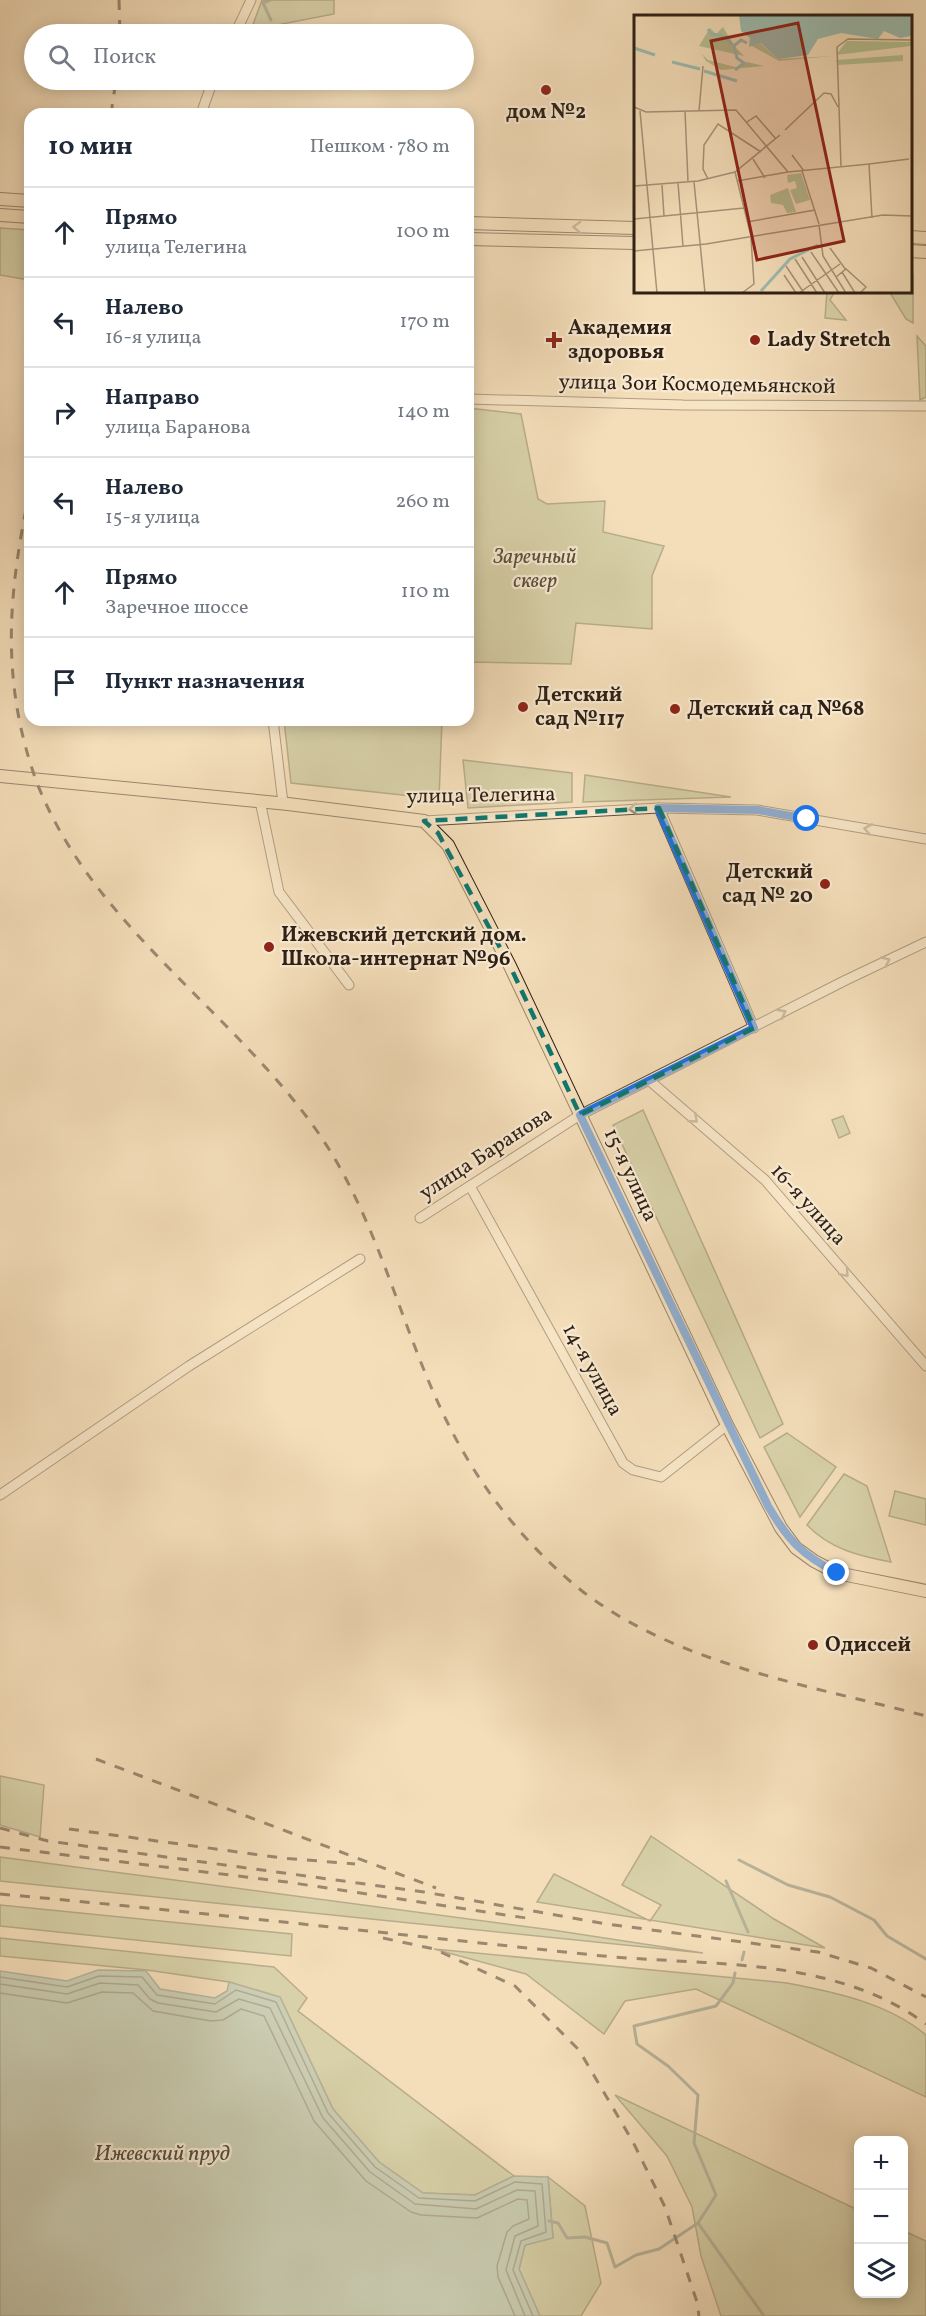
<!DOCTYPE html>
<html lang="ru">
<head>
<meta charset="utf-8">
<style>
  :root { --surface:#fff; --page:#f2f2f3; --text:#1f2937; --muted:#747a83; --line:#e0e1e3 }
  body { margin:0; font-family:Vollkorn,serif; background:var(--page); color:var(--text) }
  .controls { position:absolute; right:18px; bottom:18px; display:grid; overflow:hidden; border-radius:12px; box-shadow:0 3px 15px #0003 }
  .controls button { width:54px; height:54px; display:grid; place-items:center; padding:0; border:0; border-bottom:2px solid var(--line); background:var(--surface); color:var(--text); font:30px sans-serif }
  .stop { position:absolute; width:18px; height:18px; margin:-14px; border:4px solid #1a73e8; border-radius:50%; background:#fff }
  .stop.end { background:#1a73e8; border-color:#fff; box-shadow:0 2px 6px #0008 }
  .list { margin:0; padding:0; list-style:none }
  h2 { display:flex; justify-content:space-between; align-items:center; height:78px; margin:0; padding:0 24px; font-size:26px }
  h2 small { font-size:20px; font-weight:400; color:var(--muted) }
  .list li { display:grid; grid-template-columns:39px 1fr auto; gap:18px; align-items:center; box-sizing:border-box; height:90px; padding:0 24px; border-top:2px solid var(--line) }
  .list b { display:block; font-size:22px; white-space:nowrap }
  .list p { margin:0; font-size:20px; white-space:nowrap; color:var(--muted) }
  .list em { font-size:20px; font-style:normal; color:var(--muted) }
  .icon { flex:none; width:33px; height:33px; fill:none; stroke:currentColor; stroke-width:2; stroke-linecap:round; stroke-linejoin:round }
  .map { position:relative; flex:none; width:926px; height:2316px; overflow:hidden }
  .search { position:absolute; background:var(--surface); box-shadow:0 3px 15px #0003; left:24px; top:24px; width:450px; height:66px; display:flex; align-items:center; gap:15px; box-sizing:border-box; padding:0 21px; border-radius:33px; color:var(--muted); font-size:22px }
  .panel { position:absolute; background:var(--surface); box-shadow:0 3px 15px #0003; left:24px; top:108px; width:450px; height:618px; border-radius:18px }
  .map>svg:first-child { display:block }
  .green { fill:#b6c294; stroke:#727054; stroke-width:1.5 }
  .water { fill:#9cbcaf; stroke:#707d71; stroke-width:1.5 }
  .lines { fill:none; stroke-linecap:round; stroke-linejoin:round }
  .shore { stroke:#656e62; stroke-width:1.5 }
  .stream { stroke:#707d71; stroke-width:3 }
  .minor-casing { stroke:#604f3e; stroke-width:11 }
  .major-casing { stroke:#2e1f15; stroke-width:14 }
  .minor { stroke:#f8ead2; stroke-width:9 }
  .major { stroke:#f4deba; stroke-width:12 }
  .rail { stroke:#2e1f15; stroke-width:3; stroke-dasharray:10 10; stroke-linecap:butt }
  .oneway { stroke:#9b8870 }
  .oneway2 { stroke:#9d8f7d }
  .route { stroke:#1a73e8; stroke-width:8 }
  .marked { fill:none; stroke:#0f766e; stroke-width:4.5; stroke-dasharray:12 8; stroke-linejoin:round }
  .poi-dot { fill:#8f2418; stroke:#f8ead2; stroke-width:2 }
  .labels { text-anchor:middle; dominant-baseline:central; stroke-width:4.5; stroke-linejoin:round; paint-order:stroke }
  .poi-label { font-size:21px; font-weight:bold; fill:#2e1f15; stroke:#f8ead2; text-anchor:start }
  .street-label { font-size:21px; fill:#2e1f15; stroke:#f8ead2 }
  .park-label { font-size:21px; font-style:italic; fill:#57503b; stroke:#f8ead2 }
  .water-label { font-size:22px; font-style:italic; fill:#4f4e43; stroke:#f8ead2 }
  .inset-river { fill:none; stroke:#9cbcaf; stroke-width:3 }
  .inset-road { fill:none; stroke:#a59278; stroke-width:1.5 }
  .view { fill:#8f2418; fill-opacity:0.15; stroke:#8f2418; stroke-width:3 }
  .inset-edge { fill:none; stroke:#2e1f15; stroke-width:3 }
</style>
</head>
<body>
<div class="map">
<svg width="926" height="2316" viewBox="0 0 926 2316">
  <rect width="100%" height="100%" fill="#f4deba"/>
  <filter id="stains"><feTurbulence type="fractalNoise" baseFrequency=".00333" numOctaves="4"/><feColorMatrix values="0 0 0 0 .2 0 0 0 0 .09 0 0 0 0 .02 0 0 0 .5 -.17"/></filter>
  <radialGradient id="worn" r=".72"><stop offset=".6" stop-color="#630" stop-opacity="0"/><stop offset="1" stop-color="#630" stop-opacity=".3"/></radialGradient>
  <g class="green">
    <path d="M 262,0 L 334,0 L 334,14 L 251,30 Z"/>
    <path d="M 0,228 L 30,230 L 30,280 L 0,275 Z"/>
    <path d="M 910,270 L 913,275 L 913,323 L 906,319 L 889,291 L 910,291 Z"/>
    <path d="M 827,291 L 835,291 L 830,300 L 846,320 L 825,318 Z"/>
    <path d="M 917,336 L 926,346 L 926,397 L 920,400 Z"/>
    <path d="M 468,408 L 521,414 L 538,499 L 547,504 L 605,501 L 603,532 L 664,546 L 652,576 L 652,629 L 576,623 L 571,664 L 468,662 Z"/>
    <path d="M 284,720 L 442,720 L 439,799 L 291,783 Z"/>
    <path d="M 463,760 L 572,773 L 572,802 L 468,808 Z"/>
    <path d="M 585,775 L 731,797 L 583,802 Z"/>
    <path d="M 643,1110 L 783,1424 L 760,1438 L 613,1125 Z"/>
    <path d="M 843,1116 L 850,1133 L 839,1138 L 832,1120 Z"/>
    <path d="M 787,1433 L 836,1467 L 800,1517 L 764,1447 Z"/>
    <path d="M 844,1474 L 867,1486 L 891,1562 C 859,1556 830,1549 807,1525 Z"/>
    <path d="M 895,1491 L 926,1499 L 926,1525 L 889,1516 Z"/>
    <path d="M 0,1776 L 44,1785 L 40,1837 L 0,1825 Z"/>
    <path d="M 651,1836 L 774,1919 L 825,1948 L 537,1902 L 554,1874 L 650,1921 L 661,1905 L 622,1885 Z"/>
    <path d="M 0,1857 L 552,1930 L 703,1953 L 0,1881 Z"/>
    <path d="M 0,1905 L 292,1934 L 291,1956 L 0,1926 Z"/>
    <path d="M 0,1938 L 274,1967 L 307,1998 L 298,2011 L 514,2176 L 475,2195 L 423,2193 L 379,2162 L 333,2109 L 280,1997 L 229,1982 L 147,1970 L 0,1956 Z"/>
    <path d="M 434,1949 L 787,1983 C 834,1992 888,2003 926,2035 L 926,2097 L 696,1989 L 625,2001 L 604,2034 L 526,1974 Z"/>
    <path d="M 615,2095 L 858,2210 L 858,2294 L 904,2294 L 904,2231 L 926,2241 L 926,2316 L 721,2316 L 701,2256 L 692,2207 L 667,2156 Z"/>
    <path d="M 548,2177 L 585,2206 L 601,2283 L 581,2316 L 540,2316 L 519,2269 L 525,2245 L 553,2238 Z"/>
  </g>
  <path class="water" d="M 98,1970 L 146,1971 L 160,1989 L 215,1998 L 227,1991 L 229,1982 L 280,1997 L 333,2109 L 379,2162 L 423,2193 L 475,2195 L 514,2176 L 548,2177 L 553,2238 L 525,2245 L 519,2269 L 540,2316 L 0,2316 L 0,1971 L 67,1981 Z"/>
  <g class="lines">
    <g class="shore">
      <path d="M 0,1977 L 67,1987 L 99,1976 L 142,1977 L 157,1995 L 215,2004 L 236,1990 L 276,2002 L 328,2113 L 375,2167 L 419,2198 L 475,2201 L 515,2182 L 542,2184 L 546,2232 L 521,2241 L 513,2270 L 533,2316"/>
      <path d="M 0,1984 L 67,1994 L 100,1983 L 138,1985 L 150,1999 L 158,2003 L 216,2012 L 239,1999 L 270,2008 L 323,2118 L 370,2172 L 415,2204 L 476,2209 L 517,2190 L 535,2191 L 538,2226 L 515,2236 L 506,2270 L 525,2316"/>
      <path d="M 0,1993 L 67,2003 L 102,1992 L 133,1993 L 153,2011 L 211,2021 L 223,2020 L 241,2009 L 264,2016 L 314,2121 L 366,2181 L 411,2212 L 421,2215 L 477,2218 L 518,2199 L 527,2200 L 529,2219 L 513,2226 L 507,2232 L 497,2266 L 498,2277 L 515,2316"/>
    </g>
    <g class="stream">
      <path d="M 270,0 L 263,3 L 271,20"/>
      <path d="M 739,1860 L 788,1885 L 830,1897 L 874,1920 L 887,1936 L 926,1959"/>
      <path d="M 726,1881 L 748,1932"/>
      <path d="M 742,1960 L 744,1952"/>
      <path d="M 549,2221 L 558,2223 L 567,2238 L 585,2237 L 607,2243 L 615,2267 L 636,2255 L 659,2249 L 698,2223 L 764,2316"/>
      <path d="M 698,2223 L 716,2195 L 694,2143 L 698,2095 L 668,2066 L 637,2044 L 634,2026 L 716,2006 L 733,1983 L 735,1973"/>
    </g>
    <g class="minor-casing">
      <g id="minor">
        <path d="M 235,34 L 251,0"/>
        <path d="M 201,114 L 213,80"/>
        <path d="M 468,399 L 683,405 L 926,406"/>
        <path d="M 273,720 L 283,803"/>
        <path d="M 260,801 L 279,892 L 349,985"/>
        <path d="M 659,808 L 754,1028"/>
        <path d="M 424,821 L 659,808 L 757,810 L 926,839"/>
        <path d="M 650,1081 L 765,1180 L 926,1366"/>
        <path d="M 470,1186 L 623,1463 L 633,1470 L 661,1477 L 727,1425"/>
        <path d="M 420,1218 L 580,1115 L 846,980 L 926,942"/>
        <path d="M 0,1495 L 189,1366 L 360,1259"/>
      </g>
    </g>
    <g class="major-casing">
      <g id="major">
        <path d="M 0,199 L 30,201"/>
        <path d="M 0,215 L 30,217"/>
        <path d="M 468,223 L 635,228"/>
        <path d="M 910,237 L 926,238"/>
        <path d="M 468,239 L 635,243"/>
        <path d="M 910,251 L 926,252"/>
        <path d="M 0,776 L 288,804 L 424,821 L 448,845 L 510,966 L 727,1425 L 781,1528 L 796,1548 L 814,1561 L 837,1573 L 926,1591"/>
      </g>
    </g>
    <use href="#minor" class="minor"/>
    <use href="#major" class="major"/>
    <g class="rail">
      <path d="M 119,0 L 120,34"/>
      <path d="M 111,114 L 116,80"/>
      <path d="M 30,490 C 8,593 0,681 37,783 C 94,927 231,1009 317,1131 C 373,1211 396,1308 435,1396 C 467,1469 511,1530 571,1582 C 666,1663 809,1685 926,1716"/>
      <path d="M 96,1759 L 436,1888"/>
      <path d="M 0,1828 L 48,1841 L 424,1892 L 607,1924 L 818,1952 L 871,1968 L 926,1997"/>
      <path d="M 69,1829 L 282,1858 L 355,1864"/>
      <path d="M 0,1847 L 287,1882 L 526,1918"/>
      <path d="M 0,1894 C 198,1912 395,1934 593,1955 C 705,1967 830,1954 926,2024"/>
      <path d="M 383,1938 L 434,1949 L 515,1986 L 579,2050 L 633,2142 L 665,2207 L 697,2302 L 699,2316"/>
    </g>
  </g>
  <defs><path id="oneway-chevron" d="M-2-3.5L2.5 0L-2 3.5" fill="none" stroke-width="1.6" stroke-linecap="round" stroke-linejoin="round" transform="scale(1.5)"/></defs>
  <use class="oneway" href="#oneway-chevron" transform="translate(577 227) rotate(-178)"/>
  <g class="oneway2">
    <use href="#oneway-chevron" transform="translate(633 809) rotate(176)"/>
    <use href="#oneway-chevron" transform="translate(868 829) rotate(-170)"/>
    <use href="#oneway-chevron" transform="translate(886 961) rotate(-25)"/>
    <use href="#oneway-chevron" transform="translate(782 1013) rotate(-28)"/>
    <use href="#oneway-chevron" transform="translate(694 1119) rotate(41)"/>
    <use href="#oneway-chevron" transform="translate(845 1273) rotate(49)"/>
  </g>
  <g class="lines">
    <path class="route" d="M 807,819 L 758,810 L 658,808 L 754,1028 L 580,1115 L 768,1506 C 788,1540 802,1555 837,1573"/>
  </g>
  <path d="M0 0H926V2316H0ZM 659,808 L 754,1028 L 580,1115 L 510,966 L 438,833 L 424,821 Z" fill="#f4deba" fill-opacity=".55" fill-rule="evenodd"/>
  <path class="marked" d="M 659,808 L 754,1028 L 580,1115 L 510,966 L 438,833 L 424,821 Z"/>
  <g class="poi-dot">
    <circle cx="546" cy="90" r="6"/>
    <path d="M551 331h6v6h6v6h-6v6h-6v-6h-6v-6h6z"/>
    <circle cx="755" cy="340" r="6"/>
    <circle cx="523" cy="707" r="6"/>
    <circle cx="675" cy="709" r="6"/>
    <circle cx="825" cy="884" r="6"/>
    <circle cx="269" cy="947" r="6"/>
    <circle cx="813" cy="1645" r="6"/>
  </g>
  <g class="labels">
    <g class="poi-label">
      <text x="546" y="112" text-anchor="middle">дом №2</text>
      <text x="568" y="328">Академия<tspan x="568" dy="24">здоровья</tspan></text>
      <text x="767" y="340">Lady Stretch</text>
      <text x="535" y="695">Детский<tspan x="535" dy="24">сад №117</tspan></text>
      <text x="687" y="709">Детский сад №68</text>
      <text x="813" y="872" text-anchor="end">Детский<tspan x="813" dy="24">сад № 20</tspan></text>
      <text x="281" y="935">Ижевский детский дом.<tspan x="281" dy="24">Школа-интернат №96</tspan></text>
      <text x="825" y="1645">Одиссей</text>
    </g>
    <g class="street-label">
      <text transform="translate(697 385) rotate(1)">улица Зои Космодемьянской</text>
      <text transform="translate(481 796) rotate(-1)">улица Телегина</text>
      <text transform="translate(486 1154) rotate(-33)">улица Баранова</text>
      <text transform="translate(630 1175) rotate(65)">15-я улица</text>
      <text transform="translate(808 1205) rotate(48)">16-я улица</text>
      <text transform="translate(592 1370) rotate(61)">14-я улица</text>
    </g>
    <g class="park-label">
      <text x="535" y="557">Заречный<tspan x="535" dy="24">сквер</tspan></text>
    </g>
    <g class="water-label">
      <text x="162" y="2154">Ижевский пруд</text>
    </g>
  </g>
  <g transform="translate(634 15)">
    <rect width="278" height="278" fill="#f4deba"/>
    <path d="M 89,12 L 101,32 L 110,41 L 65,31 L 76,13 L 82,19 ZM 213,26 L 277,27 L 277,31 L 202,40 ZM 126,28 L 144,44 L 199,41 L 145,46 L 118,31 ZM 68,39 L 74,45 L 105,53 L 113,47 L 130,51 L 87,55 L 72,46 ZM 269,40 L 269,46 L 204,50 L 202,45 ZM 167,158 L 176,185 L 162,189 L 156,175 L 163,173 L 161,166 L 154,168 L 153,160 ZM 154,173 L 162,197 L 153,198 L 149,190 L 137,188 L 136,180 Z" fill="#b6c294"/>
    <path d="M 105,0 L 277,0 L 277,21 L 266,23 L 250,16 L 244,24 L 207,18 L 184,24 L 174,40 L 144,44 L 127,28 L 115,32 L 116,23 L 107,16 Z" fill="#9cbcaf"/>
    <path class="inset-river" d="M 74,14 L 77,19 L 89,21 L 100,31 L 107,25 L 113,28M 100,31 L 103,43 L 110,48 L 101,55M 0,33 L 21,40M 38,47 L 66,54M 70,56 L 103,66M 127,276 L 156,244 L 184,230"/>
    <path class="inset-road" d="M 0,92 L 12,97 L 102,95 L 154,157 L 235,149 L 238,203M 6,96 L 23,278M 51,96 L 54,167M 65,96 L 69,51M 113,107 L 122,101 L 142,124M 151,115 L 190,78 L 197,79 L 204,92M 158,140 L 170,156M 119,144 L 131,163M 235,149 L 275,144M 207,152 L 203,32 L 214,24 L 278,25M 168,156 L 185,209M 101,157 L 117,221M 74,164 L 69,154 L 70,130 L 84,109 L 127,137M 103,166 L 154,157M 60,167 L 71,278M 44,168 L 49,231M 28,170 L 30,201M 0,171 L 64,166 L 101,157 L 146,120M 0,204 L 110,193M 113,207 L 181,195M 185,210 L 189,241 L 212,278M 196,233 L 212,255M 0,236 L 72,229 L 249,200 L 278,201M 177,237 L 205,278M 168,242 L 191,278M 161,244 L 183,278M 152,251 L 170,278M 208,257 L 221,278M 150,260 L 162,278M 202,262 L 212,254 L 232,272 L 226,278M 108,278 L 120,269 L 117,223M 165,278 L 206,249"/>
    <path class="view" d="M 164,8 L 210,226 L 123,245 L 77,26 Z"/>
    <rect width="278" height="278" class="inset-edge"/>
  </g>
  <rect width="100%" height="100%" filter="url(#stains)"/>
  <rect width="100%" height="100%" fill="url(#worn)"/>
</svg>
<div class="controls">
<button>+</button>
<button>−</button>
<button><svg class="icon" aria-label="layers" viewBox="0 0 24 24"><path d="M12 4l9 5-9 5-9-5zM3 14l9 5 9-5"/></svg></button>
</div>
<div class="stop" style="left:807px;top:819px"></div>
<div class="stop end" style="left:837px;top:1573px"></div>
<div class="search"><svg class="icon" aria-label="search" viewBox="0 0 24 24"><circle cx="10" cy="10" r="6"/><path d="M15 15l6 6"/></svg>Поиск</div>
<section class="panel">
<h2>10 мин<small>Пешком · 780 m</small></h2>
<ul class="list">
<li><svg class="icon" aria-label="ahead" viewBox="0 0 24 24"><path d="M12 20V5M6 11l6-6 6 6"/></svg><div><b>Прямо</b><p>улица Телегина</p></div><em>100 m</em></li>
<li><svg class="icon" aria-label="left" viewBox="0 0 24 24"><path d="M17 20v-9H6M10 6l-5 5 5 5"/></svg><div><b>Налево</b><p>16-я улица</p></div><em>170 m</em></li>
<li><svg class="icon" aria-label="right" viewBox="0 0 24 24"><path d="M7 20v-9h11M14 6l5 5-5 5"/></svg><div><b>Направо</b><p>улица Баранова</p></div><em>140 m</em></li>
<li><svg class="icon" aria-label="left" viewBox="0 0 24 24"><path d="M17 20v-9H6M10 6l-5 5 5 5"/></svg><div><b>Налево</b><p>15-я улица</p></div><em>260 m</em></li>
<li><svg class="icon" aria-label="ahead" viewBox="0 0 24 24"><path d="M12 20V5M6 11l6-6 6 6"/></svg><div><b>Прямо</b><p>Заречное шоссе</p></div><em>110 m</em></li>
<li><svg class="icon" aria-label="arrive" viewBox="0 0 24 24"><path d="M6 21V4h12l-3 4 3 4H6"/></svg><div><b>Пункт назначения</b></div></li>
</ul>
</section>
</div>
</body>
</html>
